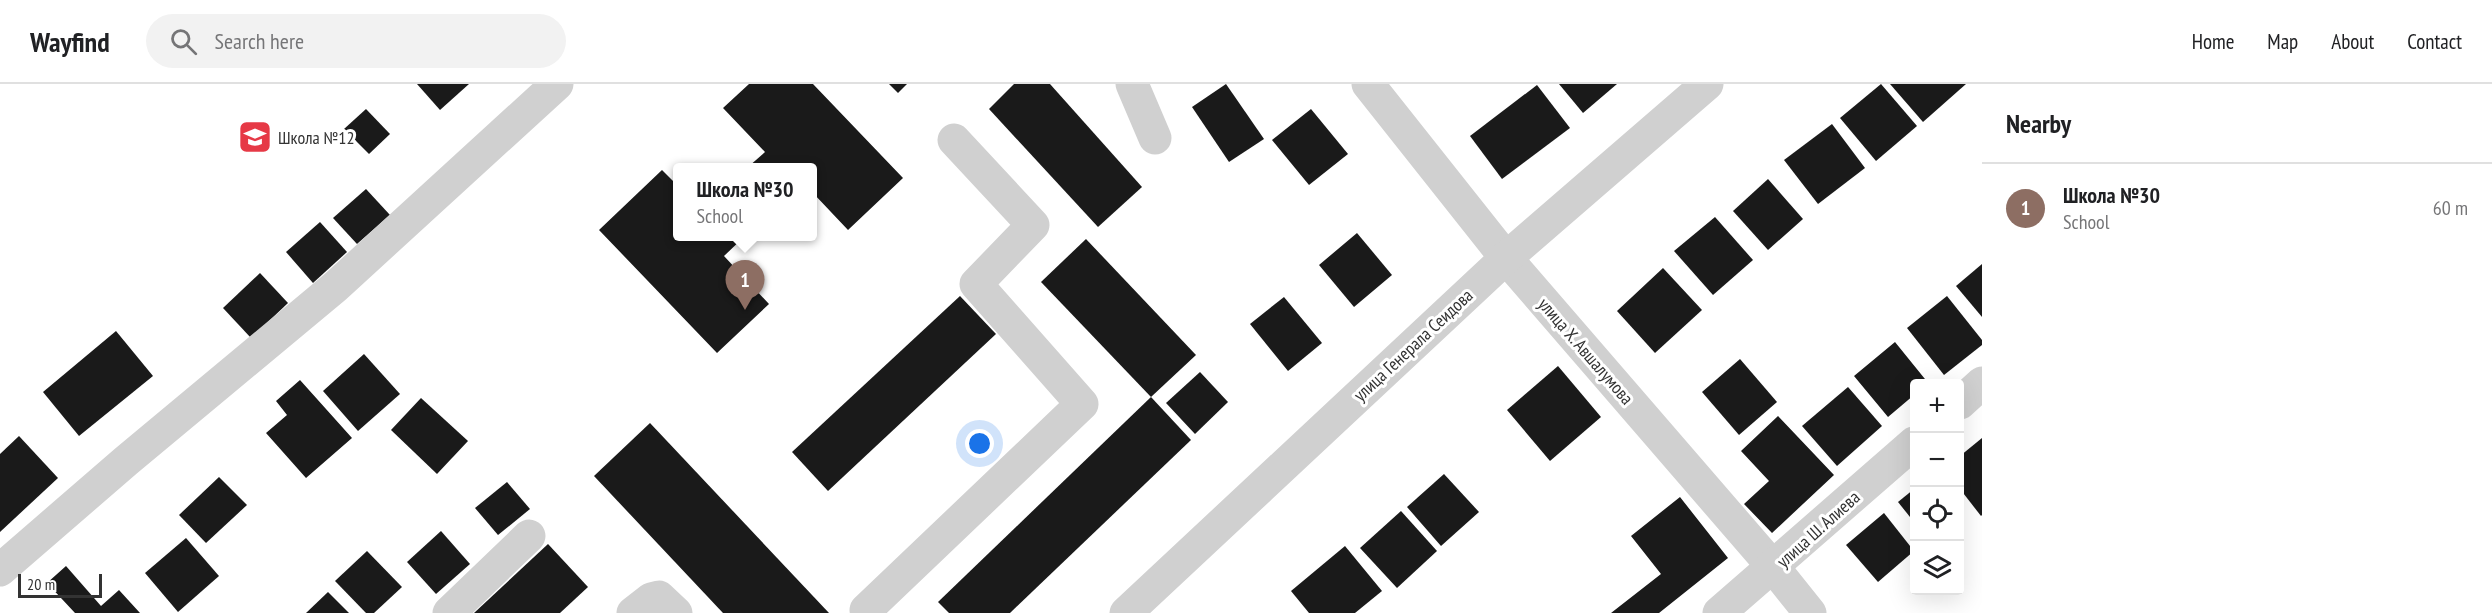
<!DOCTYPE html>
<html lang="en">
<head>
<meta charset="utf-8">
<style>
  :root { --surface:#fff; --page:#f2f2f2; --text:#202124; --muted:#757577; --line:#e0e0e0; --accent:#1a73e8 }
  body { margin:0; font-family:"PT Sans Narrow",sans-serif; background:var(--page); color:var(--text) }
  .controls { position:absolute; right:18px; bottom:18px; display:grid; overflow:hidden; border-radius:6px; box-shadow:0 6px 24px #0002 }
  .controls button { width:54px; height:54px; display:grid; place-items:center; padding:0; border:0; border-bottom:2px solid var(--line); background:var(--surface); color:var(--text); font:30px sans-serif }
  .scale { position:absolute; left:18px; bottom:15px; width:84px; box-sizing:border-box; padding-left:6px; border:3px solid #333; border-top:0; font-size:16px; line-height:21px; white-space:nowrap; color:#333; -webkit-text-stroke:4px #fff; paint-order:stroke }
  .you { position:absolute; left:980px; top:360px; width:21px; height:21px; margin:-15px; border:4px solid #fff; border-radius:50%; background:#1a73e8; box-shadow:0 0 0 9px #1a73e833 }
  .badge { display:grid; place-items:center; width:39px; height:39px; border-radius:50%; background:var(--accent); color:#fff; font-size:20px; font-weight:700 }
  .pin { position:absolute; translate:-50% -50px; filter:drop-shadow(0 2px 3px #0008) }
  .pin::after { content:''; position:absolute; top:32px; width:21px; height:18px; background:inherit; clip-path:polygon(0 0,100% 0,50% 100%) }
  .popup { position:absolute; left:673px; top:79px; width:144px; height:78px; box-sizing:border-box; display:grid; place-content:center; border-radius:6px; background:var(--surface); filter:drop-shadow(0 2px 4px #0005); font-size:20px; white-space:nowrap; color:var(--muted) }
  .popup b { font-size:22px; color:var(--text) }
  .popup::after { content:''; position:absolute; left:50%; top:100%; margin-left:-12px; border:12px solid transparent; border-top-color:var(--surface) }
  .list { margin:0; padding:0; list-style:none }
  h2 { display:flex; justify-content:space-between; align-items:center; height:78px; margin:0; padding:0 24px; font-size:26px }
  h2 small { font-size:20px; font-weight:400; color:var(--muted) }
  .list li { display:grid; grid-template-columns:39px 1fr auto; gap:18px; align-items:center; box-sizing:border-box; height:90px; padding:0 24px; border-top:2px solid var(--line) }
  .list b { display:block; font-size:22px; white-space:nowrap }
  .list p { margin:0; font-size:20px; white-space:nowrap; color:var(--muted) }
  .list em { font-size:20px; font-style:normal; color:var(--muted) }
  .icon { flex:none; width:33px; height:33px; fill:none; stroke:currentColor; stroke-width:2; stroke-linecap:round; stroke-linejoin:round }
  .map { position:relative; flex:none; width:1982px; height:529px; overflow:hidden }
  header { display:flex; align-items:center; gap:36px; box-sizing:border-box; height:84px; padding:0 30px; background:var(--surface); border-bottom:2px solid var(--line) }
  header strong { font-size:28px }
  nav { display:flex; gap:33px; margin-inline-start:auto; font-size:21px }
  .search { width:420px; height:54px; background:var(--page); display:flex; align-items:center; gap:15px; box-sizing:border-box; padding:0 21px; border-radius:33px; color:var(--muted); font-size:22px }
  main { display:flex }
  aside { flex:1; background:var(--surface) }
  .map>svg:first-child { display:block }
  .building { fill:#1a1a1a }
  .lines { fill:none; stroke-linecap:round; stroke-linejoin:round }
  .minor { stroke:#d0d0d0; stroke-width:33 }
  .labels { text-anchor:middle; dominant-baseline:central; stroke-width:6; stroke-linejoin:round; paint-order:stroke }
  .poi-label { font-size:18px; fill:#333; stroke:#fff; text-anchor:start }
  .street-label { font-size:18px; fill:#333; stroke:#fff }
</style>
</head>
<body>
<header>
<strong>Wayfind</strong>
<div class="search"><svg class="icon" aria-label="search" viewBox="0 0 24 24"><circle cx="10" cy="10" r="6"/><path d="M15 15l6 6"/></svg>Search here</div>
<nav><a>Home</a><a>Map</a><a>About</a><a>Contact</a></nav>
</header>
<main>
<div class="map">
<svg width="1982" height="529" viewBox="0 0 1982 529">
  <rect width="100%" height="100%" fill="#fff"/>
  <g class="building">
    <path d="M 417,0 L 469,0 L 440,26 Z"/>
    <path d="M 749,0 L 813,0 L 903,94 L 848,146 L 813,109 L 813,83 L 748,83 L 765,68 L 723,24 Z"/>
    <path d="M 889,0 L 907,0 L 898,9 Z"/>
    <path d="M 1014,0 L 1050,0 L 1142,103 L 1098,143 L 989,25 Z"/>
    <path d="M 1226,0 L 1264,55 L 1229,78 L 1192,23 Z"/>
    <path d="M 1559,0 L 1617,0 L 1583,29 Z"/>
    <path d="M 1881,0 L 1917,42 L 1876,77 L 1840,34 Z"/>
    <path d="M 1890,0 L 1966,0 L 1923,38 Z"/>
    <path d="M 1537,1 L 1570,44 L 1502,95 L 1470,52 Z"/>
    <path d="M 366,25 L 390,50 L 369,70 L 344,45 Z"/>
    <path d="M 1311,25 L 1348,70 L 1309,101 L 1272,56 Z"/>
    <path d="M 1832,40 L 1865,84 L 1818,120 L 1784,76 Z"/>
    <path d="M 662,86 L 678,102 L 678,152 L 745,152 L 724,172 L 769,220 L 717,269 L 599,146 Z"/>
    <path d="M 1768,95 L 1803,135 L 1768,166 L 1733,127 Z"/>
    <path d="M 366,105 L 390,131 L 357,160 L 333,134 Z"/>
    <path d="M 1715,133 L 1753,176 L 1713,211 L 1674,167 Z"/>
    <path d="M 320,138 L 347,168 L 313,199 L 286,168 Z"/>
    <path d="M 1357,149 L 1392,191 L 1354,223 L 1319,181 Z"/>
    <path d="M 1086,155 L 1196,271 L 1151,313 L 1041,198 Z"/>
    <path d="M 1982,180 L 1982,233 L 1956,202 Z"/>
    <path d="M 1663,184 L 1702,226 L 1655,269 L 1617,227 Z"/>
    <path d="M 260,189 L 288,219 L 251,254 L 223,224 Z"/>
    <path d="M 960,212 L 996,250 L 828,407 L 792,368 Z"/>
    <path d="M 1947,212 L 1982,256 L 1982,261 L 1944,291 L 1907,244 Z"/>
    <path d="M 1284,213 L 1322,259 L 1288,287 L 1250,240 Z"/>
    <path d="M 116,247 L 153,292 L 79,352 L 43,308 Z"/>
    <path d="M 1895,258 L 1929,300 L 1914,300 L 1914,311 L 1888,333 L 1854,292 Z"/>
    <path d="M 364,270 L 400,310 L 358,347 L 323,307 Z"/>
    <path d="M 1740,275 L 1777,318 L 1739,351 L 1702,308 Z"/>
    <path d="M 1558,282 L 1601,333 L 1550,377 L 1507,326 Z"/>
    <path d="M 1200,288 L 1228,318 L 1195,350 L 1166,319 Z"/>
    <path d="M 300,296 L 352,354 L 306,394 L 266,349 L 287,331 L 276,317 Z"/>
    <path d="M 1848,303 L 1882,342 L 1837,382 L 1802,342 Z"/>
    <path d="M 1151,313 L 1191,356 L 1010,529 L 949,529 L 938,518 Z"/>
    <path d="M 421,314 L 468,357 L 437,390 L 391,346 Z"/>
    <path d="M 1778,332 L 1834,391 L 1772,449 L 1744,420 L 1769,397 L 1741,367 Z"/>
    <path d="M 650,339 L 829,529 L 723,529 L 594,392 Z"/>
    <path d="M 19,352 L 58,394 L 0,448 L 0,370 Z"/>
    <path d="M 1982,354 L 1982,431 L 1981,432 L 1960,405 L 1960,372 Z"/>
    <path d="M 1444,390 L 1479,428 L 1441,462 L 1407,423 Z"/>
    <path d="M 219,393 L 247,421 L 206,459 L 179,431 Z"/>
    <path d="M 507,398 L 530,425 L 498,451 L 475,424 Z"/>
    <path d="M 1914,405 L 1914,438 L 1898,418 Z"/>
    <path d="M 1680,413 L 1728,474 L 1659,529 L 1611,529 L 1661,490 L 1631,452 Z"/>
    <path d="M 1401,427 L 1437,467 L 1397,504 L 1360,464 Z"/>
    <path d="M 1884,429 L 1914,467 L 1878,498 L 1846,461 Z"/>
    <path d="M 441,447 L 470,480 L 436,510 L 407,478 Z"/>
    <path d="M 186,454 L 219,492 L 178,528 L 145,489 Z"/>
    <path d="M 548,460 L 588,503 L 560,529 L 474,529 Z"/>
    <path d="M 1345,462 L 1382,507 L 1355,529 L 1309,529 L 1291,507 Z"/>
    <path d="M 367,467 L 402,503 L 374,529 L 366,529 L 335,497 Z"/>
    <path d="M 66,482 L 101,522 L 119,506 L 140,529 L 75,529 L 47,499 Z"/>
    <path d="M 328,508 L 349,529 L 306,529 Z"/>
  </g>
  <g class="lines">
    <g class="minor">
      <path d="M 1132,0 L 1155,54"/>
      <path d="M 1368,0 L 1506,174 L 1774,484 L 1810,529"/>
      <path d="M 1960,319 L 1982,299"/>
      <path d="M 0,486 L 126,377 L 335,203 L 557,0"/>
      <path d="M 449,529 L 529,452"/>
      <path d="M 633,529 L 651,515 L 659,513 L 676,529"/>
      <path d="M 870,529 L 866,526 L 1082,320 L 976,200 L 1033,141 L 954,56"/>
      <path d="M 1126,529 L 1506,174 L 1707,0"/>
      <path d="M 1719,529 L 1914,359"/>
    </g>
  </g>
  <defs>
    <g id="school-square" transform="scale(1.725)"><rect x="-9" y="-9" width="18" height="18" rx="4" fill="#e63946" stroke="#fff"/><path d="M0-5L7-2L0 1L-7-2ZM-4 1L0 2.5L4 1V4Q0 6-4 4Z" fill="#fff"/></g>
  </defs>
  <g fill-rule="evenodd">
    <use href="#school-square" x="255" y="53"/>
  </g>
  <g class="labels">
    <g class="poi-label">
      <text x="278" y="53">Школа №12</text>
    </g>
    <g class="street-label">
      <text transform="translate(1413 261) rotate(-43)">улица Генерала Сеидова</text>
      <text transform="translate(1586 267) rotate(49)">улица Х. Авшалумова</text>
      <text transform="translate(1818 445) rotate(-42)">улица Ш. Алиева</text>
    </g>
  </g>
</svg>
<div class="controls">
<button>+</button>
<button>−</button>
<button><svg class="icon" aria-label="locate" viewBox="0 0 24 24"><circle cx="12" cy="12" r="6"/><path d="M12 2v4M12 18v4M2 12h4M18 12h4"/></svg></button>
<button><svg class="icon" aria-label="layers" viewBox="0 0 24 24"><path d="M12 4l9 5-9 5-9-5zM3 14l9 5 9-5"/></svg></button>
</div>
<div class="scale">20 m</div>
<div class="you"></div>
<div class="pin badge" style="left:745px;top:226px;background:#8d6e63">1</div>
<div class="popup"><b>Школа №30</b>School</div>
</div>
<aside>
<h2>Nearby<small></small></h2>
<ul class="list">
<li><span class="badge" style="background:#8d6e63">1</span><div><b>Школа №30</b><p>School</p></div><em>60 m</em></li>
</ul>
</aside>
</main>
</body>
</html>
